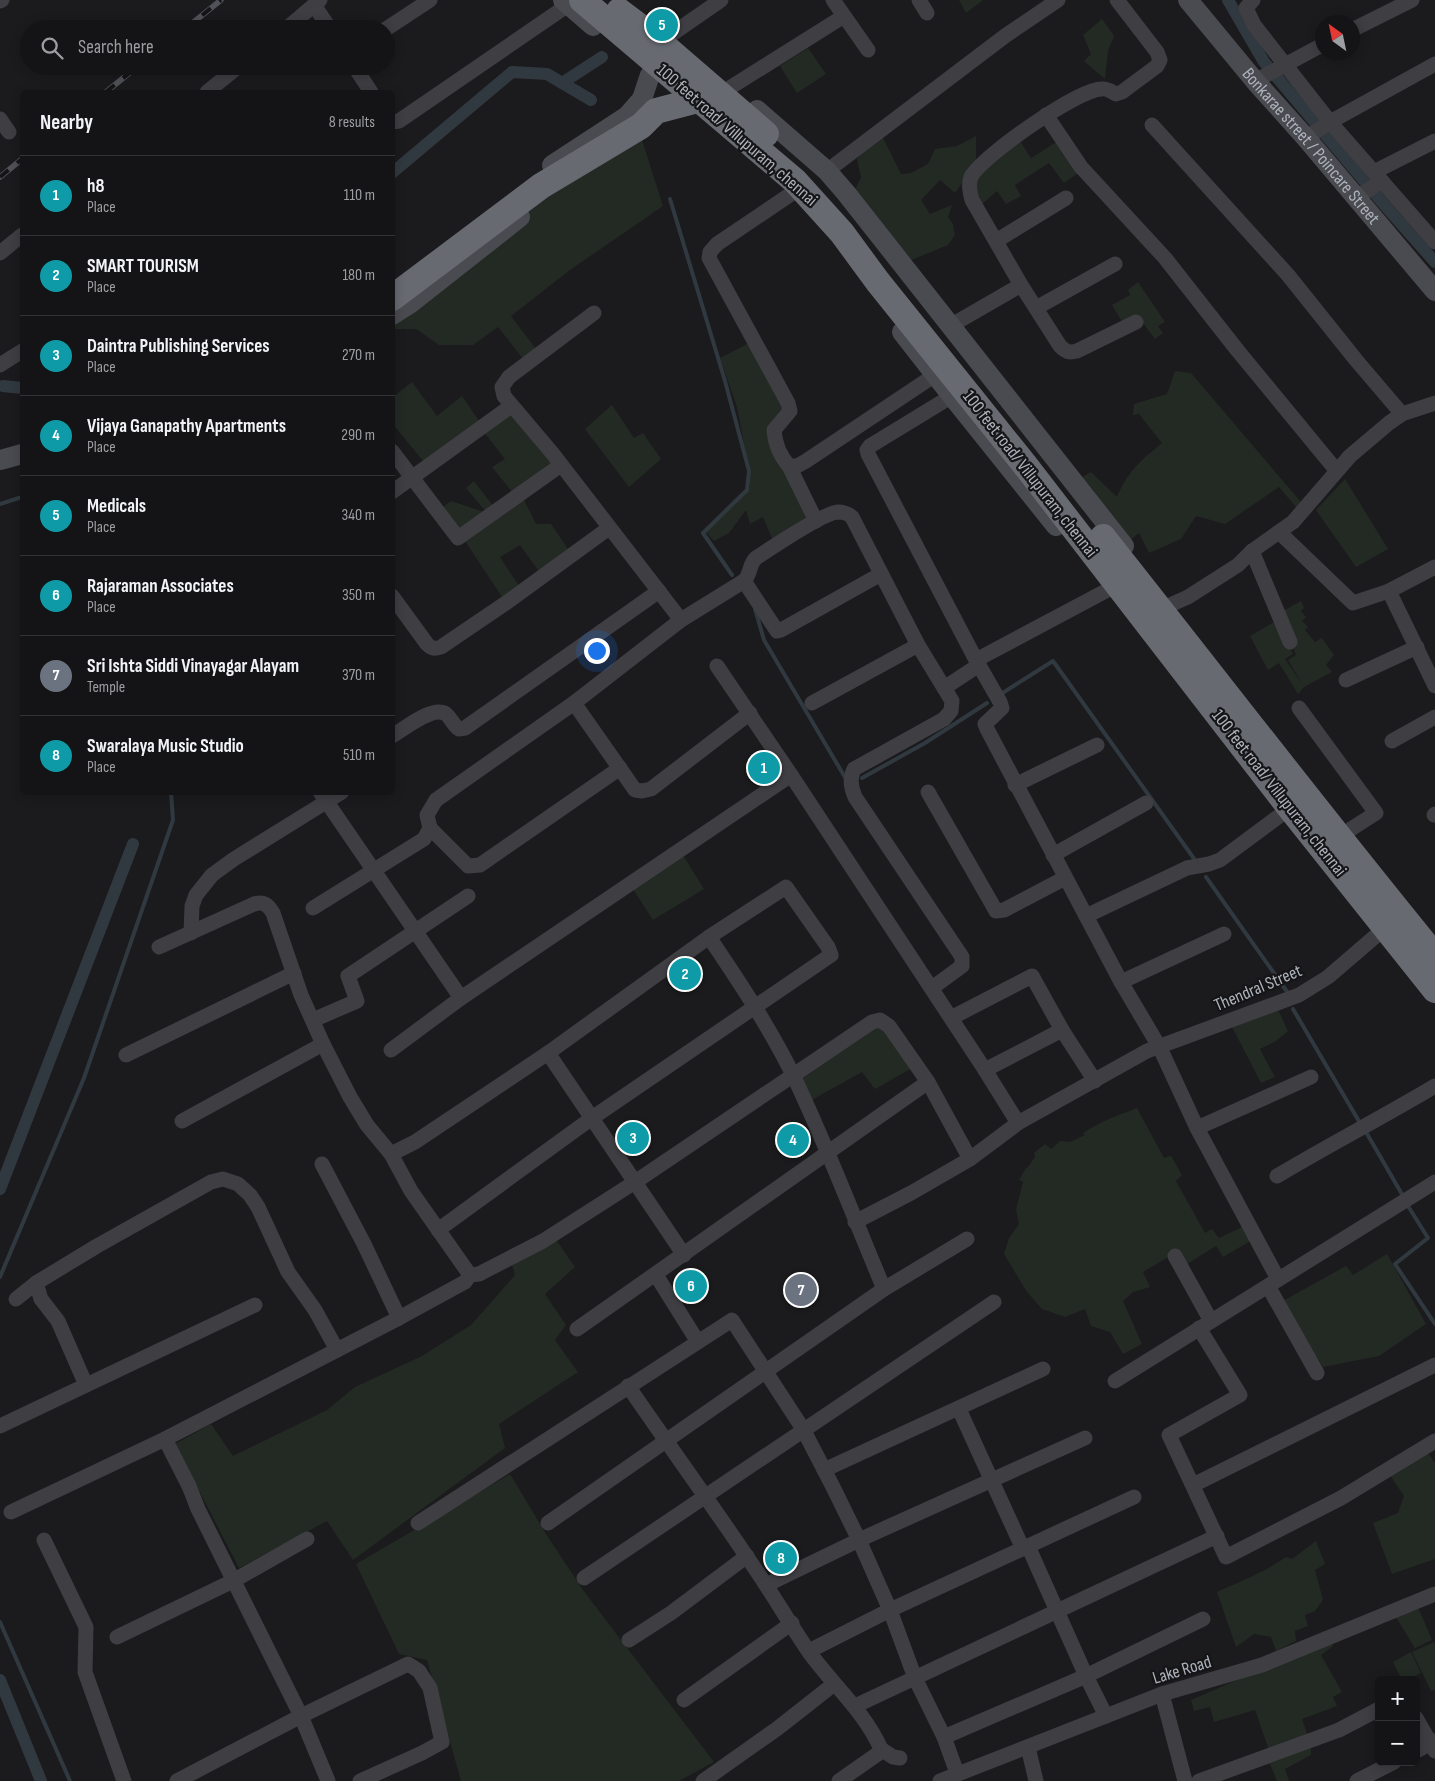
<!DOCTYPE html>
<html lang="en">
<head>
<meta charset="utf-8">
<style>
  :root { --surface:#141416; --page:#1d1d1f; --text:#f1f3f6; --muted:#9d9ea1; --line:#333335; --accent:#db2777 }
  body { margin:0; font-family:"Sofia Sans Condensed",sans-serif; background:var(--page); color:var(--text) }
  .controls { position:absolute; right:15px; bottom:15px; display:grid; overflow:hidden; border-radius:8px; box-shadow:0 2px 12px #0003 }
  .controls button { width:45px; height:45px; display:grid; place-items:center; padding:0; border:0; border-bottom:1px solid var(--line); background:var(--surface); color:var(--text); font:25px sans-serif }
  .compass { position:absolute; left:1315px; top:15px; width:45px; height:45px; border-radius:50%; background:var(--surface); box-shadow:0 2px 12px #0003; rotate:327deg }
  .you { position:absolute; left:596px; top:650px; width:18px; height:18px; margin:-12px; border:4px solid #fff; border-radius:50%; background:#1a73e8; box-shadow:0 0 0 8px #1a73e833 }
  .badge { display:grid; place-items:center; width:32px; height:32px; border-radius:50%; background:var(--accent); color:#fff; font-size:16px; font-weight:700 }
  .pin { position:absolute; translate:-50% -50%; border:2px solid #fff; box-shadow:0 1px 5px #0006 }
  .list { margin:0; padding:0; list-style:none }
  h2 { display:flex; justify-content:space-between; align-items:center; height:65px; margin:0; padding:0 20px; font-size:21px }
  h2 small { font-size:16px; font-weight:400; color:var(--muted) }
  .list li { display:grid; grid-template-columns:32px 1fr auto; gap:15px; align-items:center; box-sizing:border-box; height:80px; padding:0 20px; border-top:1px solid var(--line) }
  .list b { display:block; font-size:19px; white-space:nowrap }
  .list p { margin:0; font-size:16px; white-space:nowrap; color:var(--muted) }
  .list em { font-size:16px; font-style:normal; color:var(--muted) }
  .icon { flex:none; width:28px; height:28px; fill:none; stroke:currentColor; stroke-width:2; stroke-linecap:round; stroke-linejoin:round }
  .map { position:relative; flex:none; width:1435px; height:1781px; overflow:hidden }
  .search { position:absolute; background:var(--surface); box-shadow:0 2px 12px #0003; left:20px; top:20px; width:375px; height:55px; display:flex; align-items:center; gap:12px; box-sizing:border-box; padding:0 18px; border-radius:28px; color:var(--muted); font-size:19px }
  .panel { position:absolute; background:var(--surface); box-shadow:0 2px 12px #0003; left:20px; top:90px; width:375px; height:705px; border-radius:8px }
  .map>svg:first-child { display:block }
  .green { fill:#232a24 }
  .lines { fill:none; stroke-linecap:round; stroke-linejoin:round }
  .stream { stroke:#313940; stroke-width:4 }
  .canal { stroke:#313940; stroke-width:12 }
  .street { stroke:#3e3e43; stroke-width:15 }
  .secondary { stroke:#4a4b51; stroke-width:20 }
  .highway { stroke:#686a72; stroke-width:26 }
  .rail-casing { stroke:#515258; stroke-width:5.5 }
  .rail { stroke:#151518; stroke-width:4; stroke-dasharray:11; stroke-linecap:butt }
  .labels { text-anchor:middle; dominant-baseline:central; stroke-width:4.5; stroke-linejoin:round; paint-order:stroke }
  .street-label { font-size:18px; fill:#aeb2bb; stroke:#151518 }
</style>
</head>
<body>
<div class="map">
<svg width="1435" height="1781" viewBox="0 0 1435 1781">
  <rect width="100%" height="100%" fill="#1b1a1d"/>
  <g class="green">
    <path d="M 959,0 L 983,0 L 966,13 Z"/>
    <path d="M 1102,19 L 1114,36 L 1108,51 L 1105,79 L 1084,61 L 1091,54 L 1083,35 Z"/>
    <path d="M 808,48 L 826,74 L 797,93 L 780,66 Z"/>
    <path d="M 882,136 L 901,174 L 911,173 L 928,164 L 935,149 L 957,146 L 976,136 L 976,164 L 955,193 L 940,180 L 921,200 L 930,214 L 952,205 L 948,217 L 953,224 L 955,235 L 948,245 L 909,261 L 854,191 L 861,178 L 857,159 L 867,147 Z"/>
    <path d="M 642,140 L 663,206 L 570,270 L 511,316 L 536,349 L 523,359 L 498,327 L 473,345 L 439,345 L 416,329 L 395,329 L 393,325 L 392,318 L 543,200 Z"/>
    <path d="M 1020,141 L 1031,158 L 1058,141 L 1080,172 L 1064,183 L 1049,163 L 1015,185 L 1021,196 L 1006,204 L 997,191 L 980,206 L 974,185 L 988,164 Z"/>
    <path d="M 1138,282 L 1165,322 L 1158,326 L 1163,333 L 1155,339 L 1137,315 L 1123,323 L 1112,305 L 1130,295 L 1128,290 Z"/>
    <path d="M 751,342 L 788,403 L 774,430 L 809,521 L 775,546 L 763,517 L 750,524 L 746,510 L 729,533 L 714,541 L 705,531 L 750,487 L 748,466 L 737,407 L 720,358 Z"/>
    <path d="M 1175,371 L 1191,373 L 1301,502 L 1296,507 L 1279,487 L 1225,524 L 1196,516 L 1181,539 L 1149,553 L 1139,533 L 1128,542 L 1079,479 L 1091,472 L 1117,497 C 1127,472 1141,460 1162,443 L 1139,414 L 1133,415 L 1134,404 L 1167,394 Z"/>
    <path d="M 412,382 L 437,416 L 462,396 L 479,421 L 428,467 L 393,424 L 393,397 Z"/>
    <path d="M 612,405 L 634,438 L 643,433 L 661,459 L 629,487 L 585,429 Z"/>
    <path d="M 513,407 L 559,466 L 458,538 L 438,511 L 451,501 L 487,513 L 466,488 L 474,481 L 494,507 L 513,493 L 492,467 L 505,459 L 483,431 Z"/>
    <path d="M 1345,479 L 1388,549 L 1356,567 L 1316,510 Z"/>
    <path d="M 523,498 L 536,524 L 551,524 L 570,552 L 540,573 L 520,545 L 500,557 L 521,589 L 504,600 L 465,541 Z"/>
    <path d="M 1301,601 L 1304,608 L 1301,611 L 1306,617 L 1302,621 L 1308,627 L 1305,630 L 1315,642 L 1322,638 L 1334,655 L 1326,665 L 1332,672 L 1304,687 L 1298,694 L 1279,663 L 1268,670 L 1250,636 L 1276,621 L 1293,654 L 1285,659 L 1302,684 L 1288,660 L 1296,655 L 1281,612 Z"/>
    <path d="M 681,852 L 704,889 L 653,920 L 631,886 Z"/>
    <path d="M 1277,1007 L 1288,1031 L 1276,1041 L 1260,1049 L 1275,1077 L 1261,1083 L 1231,1025 Z"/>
    <path d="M 880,1023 L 914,1067 L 875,1089 L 862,1072 L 810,1101 L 800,1074 Z"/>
    <path d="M 1137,1108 L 1164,1158 L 1171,1156 L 1182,1175 L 1176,1181 L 1205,1233 L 1212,1229 L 1219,1238 L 1246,1225 L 1254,1239 L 1223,1257 L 1216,1246 L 1184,1266 L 1175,1253 L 1143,1272 L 1150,1287 L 1133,1292 L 1123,1301 L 1142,1344 L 1123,1354 L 1110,1332 L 1091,1326 L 1085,1309 L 1065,1317 L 1042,1309 L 1027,1292 L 1004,1254 L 1009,1238 L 1019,1224 L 1016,1210 L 1023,1182 L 1019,1180 L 1026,1168 L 1028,1167 L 1035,1157 L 1034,1153 L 1045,1144 L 1051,1149 L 1060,1141 L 1070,1142 L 1085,1135 L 1083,1133 C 1099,1122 1119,1115 1137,1108 Z"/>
    <path d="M 555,1238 L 575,1267 L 545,1294 L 566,1325 L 555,1340 L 578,1372 L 499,1424 L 505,1448 L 353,1560 L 327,1521 L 239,1568 L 175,1444 L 211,1424 L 233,1456 L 327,1410 L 355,1387 L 422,1356 L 471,1325 L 515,1275 L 512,1265 Z"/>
    <path d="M 1387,1254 L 1426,1324 L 1379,1356 L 1323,1367 L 1281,1302 L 1346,1266 L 1353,1275 Z"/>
    <path d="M 1426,1450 L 1435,1463 L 1435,1559 L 1392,1574 L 1373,1523 L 1398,1513 L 1404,1496 L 1390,1475 Z"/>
    <path d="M 510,1474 L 546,1534 L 583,1590 L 714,1762 L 679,1781 L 461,1781 L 427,1660 L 399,1654 L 356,1564 Z"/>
    <path d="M 1316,1541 L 1325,1564 L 1315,1570 L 1323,1600 L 1315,1611 L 1305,1615 L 1308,1626 L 1295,1631 L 1296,1641 L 1276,1651 L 1271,1637 L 1254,1634 L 1236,1647 L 1217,1592 C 1241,1581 1265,1572 1286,1557 L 1292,1559 Z"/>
    <path d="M 1417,1605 L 1432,1640 L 1415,1648 L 1394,1614 Z"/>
    <path d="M 1329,1640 L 1333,1646 L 1321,1655 L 1342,1692 L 1333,1697 L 1337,1706 L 1302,1719 L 1308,1737 L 1269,1750 L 1255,1710 L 1214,1722 L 1210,1707 L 1194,1711 L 1191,1700 Z"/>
    <path d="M 1434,1642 L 1435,1644 L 1435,1690 L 1431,1691 L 1412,1652 Z"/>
    <path d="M 1411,1652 L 1421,1673 L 1408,1680 L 1402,1680 L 1393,1662 Z"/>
    <path d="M 1311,1742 L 1311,1755 L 1285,1769 L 1289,1781 L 1277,1781 L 1268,1759 Z"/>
  </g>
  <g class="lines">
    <g class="stream">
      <path d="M 670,199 L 725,381 L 749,471 L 747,490 L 703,533 L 732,575"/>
      <path d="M 0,504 L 22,497"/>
      <path d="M 755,609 L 764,640 L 846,779"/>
      <path d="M 1001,694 L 1053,661 L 1195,860"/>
      <path d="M 862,778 L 925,743 L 987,703"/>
      <path d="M 1206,877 L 1288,993"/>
      <path d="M 1293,1009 L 1360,1123"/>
      <path d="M 1366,1132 L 1403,1196"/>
      <path d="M 1408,1206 L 1428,1238 L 1395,1264 L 1435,1324"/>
      <path d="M 0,1277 L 84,1078 L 173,820 L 171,792"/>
      <path d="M 0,1622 L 70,1781"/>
    </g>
    <g class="canal">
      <path d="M 1228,0 L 1264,62 L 1381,201 L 1435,262"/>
      <path d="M 562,83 L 602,57"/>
      <path d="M 392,173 L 512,72 L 547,74 L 591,100"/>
      <path d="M 3,386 L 22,388"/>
      <path d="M 0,1189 L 133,844"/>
      <path d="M 0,1680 L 41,1781"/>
    </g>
    <g class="street">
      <path d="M 833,0 L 868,50"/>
      <path d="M 919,0 L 927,13"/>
      <path d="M 1117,0 L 1157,52 L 1160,60 L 1157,66 L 1122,92 L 1116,94 C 1112,92 1107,88 1102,89 C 1078,89 982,156 971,177 C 968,184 970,193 972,200 L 1021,285 L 1060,346 C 1066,352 1069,353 1077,351 L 1136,322"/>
      <path d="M 1253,0 L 1246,8 L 1254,25 L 1330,122 L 1435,242"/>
      <path d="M 0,1 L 2,0"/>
      <path d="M 314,5 L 330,29"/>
      <path d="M 286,29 L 320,0"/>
      <path d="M 386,29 L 430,0"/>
      <path d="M 1352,30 L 1412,0"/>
      <path d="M 669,36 L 721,0"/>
      <path d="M 354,66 L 371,92"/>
      <path d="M 1255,81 L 1322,45"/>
      <path d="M 731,87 L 844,16"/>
      <path d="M 207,92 L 239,66"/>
      <path d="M 1046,115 L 1081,167 L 1165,258 L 1238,351 L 1336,470"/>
      <path d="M 0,119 L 9,132"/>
      <path d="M 392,122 L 399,121 L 568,5"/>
      <path d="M 1152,125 L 1288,275 L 1356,360 L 1402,414"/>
      <path d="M 1306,138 L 1330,122 L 1435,64"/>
      <path d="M 827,171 L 1005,36 L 1058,0"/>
      <path d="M 1374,172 L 1435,141"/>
      <path d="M 791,194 L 717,244 L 710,252 L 709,258 L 788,403 L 790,411 L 774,430 C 775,443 780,456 789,466 L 816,521"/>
      <path d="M 1356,198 L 1382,181"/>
      <path d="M 996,241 L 1066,198"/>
      <path d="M 0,253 L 22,235"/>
      <path d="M 1036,308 L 1115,264"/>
      <path d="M 594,313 L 509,377 L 502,387 L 504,396 L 553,454 L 681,620"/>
      <path d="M 950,326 L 1021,285"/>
      <path d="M 0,365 L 22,351"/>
      <path d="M 952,396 L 870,446 L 867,450 L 868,454 L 976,660 L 1000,702 L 1002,708 L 985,724 L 987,729 L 1121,982 L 1160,1048 L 1197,1128 L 1278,1279"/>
      <path d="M 392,451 L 458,538 L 561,465"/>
      <path d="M 789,466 L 797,466 L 806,461 L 935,375"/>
      <path d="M 392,492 L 511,406"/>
      <path d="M 1279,532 L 1353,603 L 1389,591 L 1435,567"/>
      <path d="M 1252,551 L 1290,642"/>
      <path d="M 744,581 L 777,631 L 781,630 L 881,574"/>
      <path d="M 1389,591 L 1435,686"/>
      <path d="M 392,596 L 427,644 C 432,649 435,649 441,647 L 506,603 L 609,528"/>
      <path d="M 1155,614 L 1161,609 L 1188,597 L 1238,565 L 1252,551 L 1293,522 L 1350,456 L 1389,423 L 1402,414 L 1435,403"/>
      <path d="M 976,660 L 1117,585"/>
      <path d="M 717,666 L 791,775 L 985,1070 L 1018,1123"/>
      <path d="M 1346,680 L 1417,647"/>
      <path d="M 944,688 L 979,665"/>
      <path d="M 574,703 L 635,790 L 642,791 L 651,789 L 750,713"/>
      <path d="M 812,703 L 918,645"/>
      <path d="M 1299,708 L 1376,813 L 1351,829 L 1340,841"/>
      <path d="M 392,736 C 404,729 433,705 446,714 C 451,718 453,725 459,729 L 465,728 L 659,591"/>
      <path d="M 1392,741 L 1435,717"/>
      <path d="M 1015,785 L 1097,745"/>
      <path d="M 320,792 L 461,998"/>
      <path d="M 928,792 L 996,911 L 1004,910 L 1065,878"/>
      <path d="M 1434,815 L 1435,814"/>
      <path d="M 430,828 L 468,866 L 480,865 L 620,768"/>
      <path d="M 1053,855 L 1146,803"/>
      <path d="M 313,908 L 424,839 L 430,828 L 427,815 L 436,800 L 574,703 L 681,620 L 744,581 C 751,574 749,564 756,558 C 771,548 823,513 838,512 C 844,512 847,513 852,517 L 918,645 L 952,701 L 951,711 L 944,719 L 854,769 C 849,779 851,788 855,797 L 962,957 L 962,966 L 932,988"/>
      <path d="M 1086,916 L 1187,868 L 1209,864 L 1220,860 L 1290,808"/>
      <path d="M 191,933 L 192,906 L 196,895 L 212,875 L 234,859 L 342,792"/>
      <path d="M 709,937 C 740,983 770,1028 794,1077 C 827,1146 854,1218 884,1289"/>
      <path d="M 1121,982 L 1224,934"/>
      <path d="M 951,1018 L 1032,976 L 1062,1030 L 1095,1081"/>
      <path d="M 313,1020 L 357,1001 L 348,976 L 468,896"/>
      <path d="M 391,1050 L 461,998 L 791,775"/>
      <path d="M 548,1053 L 684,1255"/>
      <path d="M 126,1055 L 294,973"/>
      <path d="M 985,1070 L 1062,1030"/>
      <path d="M 182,1121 L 323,1044"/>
      <path d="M 1197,1128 L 1311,1077"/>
      <path d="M 391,1154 L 415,1142 L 548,1053 L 709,937 L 786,887 L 828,947 L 831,955 L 592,1118 L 438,1230"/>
      <path d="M 322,1164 L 364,1244 L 399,1318"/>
      <path d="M 1277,1176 C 1329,1145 1383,1117 1435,1086"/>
      <path d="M 855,1222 L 911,1193 L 970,1159 L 1018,1123 L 1147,1051 L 1299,995 L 1328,977 L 1385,928"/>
      <path d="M 1175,1256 L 1211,1321"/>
      <path d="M 470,1275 L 479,1274 L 543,1241 L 635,1182 L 872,1022 L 880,1020 L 889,1026 L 928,1082 L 970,1159"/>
      <path d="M 656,1275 L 698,1342"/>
      <path d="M 36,1283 L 41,1299 L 58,1321 L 86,1385"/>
      <path d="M 1268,1286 L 1317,1373"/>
      <path d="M 16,1299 L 36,1283 L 97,1246 L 211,1182 L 223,1179 L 238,1184 L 250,1195 L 258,1207 L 288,1272 L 315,1310 L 337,1350 L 399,1318 L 465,1282 L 470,1275 L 411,1191 L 391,1154 L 367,1125 L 350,1097 L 323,1044 L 301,995 L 273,913 C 268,905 264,901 254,904 L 159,947"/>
      <path d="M 1199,1328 L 1240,1395 L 1169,1435 L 1226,1557 L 1341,1498 L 1435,1441"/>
      <path d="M 577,1329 L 928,1082"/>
      <path d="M 1115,1381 L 1435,1182"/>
      <path d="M 628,1386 C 667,1443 708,1499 747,1557 C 769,1588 788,1621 809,1652 C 832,1684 865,1712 881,1749 L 879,1753 L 839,1781"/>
      <path d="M 959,1409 L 1023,1549"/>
      <path d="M 0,1426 L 255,1305"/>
      <path d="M 165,1439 L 189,1486 L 198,1509 L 301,1716 L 328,1781"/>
      <path d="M 824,1470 L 1043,1369"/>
      <path d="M 1193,1485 L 1435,1365"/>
      <path d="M 11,1512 L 165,1439 L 337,1350"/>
      <path d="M 418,1523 L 732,1320 L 803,1429 L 833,1487 L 859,1540 L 890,1610 L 915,1678 L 944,1737 L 957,1773"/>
      <path d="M 548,1523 L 884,1289 L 967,1239"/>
      <path d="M 44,1540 L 86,1627 L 85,1672 L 124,1781"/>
      <path d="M 1028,1546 L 1086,1676 L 1106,1716"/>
      <path d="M 584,1578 L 994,1302"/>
      <path d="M 766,1585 L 859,1540 L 1085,1438"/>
      <path d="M 117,1637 L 233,1581 L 307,1539"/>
      <path d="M 629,1640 L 671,1613 L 747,1556"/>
      <path d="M 809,1651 L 890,1610 L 1134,1497"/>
      <path d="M 1162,1694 L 1185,1781"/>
      <path d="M 684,1700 L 792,1623"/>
      <path d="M 855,1706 L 1217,1536"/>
      <path d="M 1416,1718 L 1435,1751"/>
      <path d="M 944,1737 L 1086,1676 L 1203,1619"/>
      <path d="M 1028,1747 L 1036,1781"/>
      <path d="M 881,1749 L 893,1757 L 900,1758"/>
      <path d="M 1416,1751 L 1435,1741"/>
      <path d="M 177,1781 L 301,1716 L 408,1664 L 419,1671 L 430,1688 L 442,1742 L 422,1753 L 360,1781"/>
      <path d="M 703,1781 L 778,1728 L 834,1684"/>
      <path d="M 940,1781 L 1162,1694 L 1262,1665 L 1435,1594"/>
      <path d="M 1199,1781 L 1339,1730 L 1379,1709"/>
      <path d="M 1357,1781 L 1394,1762"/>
    </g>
    <g class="secondary">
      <path d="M 563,0 L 593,26"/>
      <path id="s1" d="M 1188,0 L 1255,81 L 1306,138 L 1435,291"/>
      <path d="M 757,110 L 827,171 L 846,193 L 1124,546"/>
      <path d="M 552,165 L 627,116 L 642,99 L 650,75"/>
      <path d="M 392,315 L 411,303 L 520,217"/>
      <path d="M 902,332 L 952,396 L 1056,526"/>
      <path d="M 0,460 L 22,454"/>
    </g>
    <g class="highway">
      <path d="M 582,0 L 795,181 L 842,233 L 878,282 L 1025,465 L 1290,808 L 1435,990"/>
      <path d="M 619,11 L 655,38 L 766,134"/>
      <path d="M 392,298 L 541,186 L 641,126 L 656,111 L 698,100"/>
      <path d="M 1103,537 C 1214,677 1322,818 1435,956"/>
    </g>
    <g class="rail-casing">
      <g id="rail">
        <path d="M 185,29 L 221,0"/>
        <path d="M 106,92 L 138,66"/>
        <path d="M 0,177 L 22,159"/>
      </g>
    </g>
    <use href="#rail" class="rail"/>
  </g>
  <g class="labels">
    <g class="street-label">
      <text transform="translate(737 135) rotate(41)">100 feet road/ Villupuram, chennai</text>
      <text stroke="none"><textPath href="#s1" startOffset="191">Bonkarae street / Poincare Street</textPath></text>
      <text transform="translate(1030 474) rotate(52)">100 feet road/ Villupuram, chennai</text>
      <text transform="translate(1279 793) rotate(52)">100 feet road/ Villupuram, chennai</text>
      <text transform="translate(1258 988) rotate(-23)">Thendral Street</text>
      <text transform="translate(1182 1670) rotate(-17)">Lake Road</text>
    </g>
  </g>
</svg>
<div class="controls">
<button>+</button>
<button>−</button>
</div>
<svg class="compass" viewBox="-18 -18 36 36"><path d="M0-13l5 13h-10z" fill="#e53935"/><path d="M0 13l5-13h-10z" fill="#9d9ea1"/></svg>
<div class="you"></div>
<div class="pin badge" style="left:764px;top:768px;background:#0f9aa8">1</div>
<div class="pin badge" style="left:685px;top:974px;background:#0f9aa8">2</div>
<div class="pin badge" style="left:633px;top:1138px;background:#0f9aa8">3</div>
<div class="pin badge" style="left:793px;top:1140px;background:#0f9aa8">4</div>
<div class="pin badge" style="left:662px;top:25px;background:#0f9aa8">5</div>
<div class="pin badge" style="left:691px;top:1286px;background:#0f9aa8">6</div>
<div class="pin badge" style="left:801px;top:1290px;background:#6b7280">7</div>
<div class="pin badge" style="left:781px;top:1558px;background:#0f9aa8">8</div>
<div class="search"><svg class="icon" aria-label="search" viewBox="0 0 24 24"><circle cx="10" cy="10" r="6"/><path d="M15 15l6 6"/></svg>Search here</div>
<section class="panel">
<h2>Nearby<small>8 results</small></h2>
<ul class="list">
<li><span class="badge" style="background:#0f9aa8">1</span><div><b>h8</b><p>Place</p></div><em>110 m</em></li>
<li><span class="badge" style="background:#0f9aa8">2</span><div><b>SMART TOURISM</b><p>Place</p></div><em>180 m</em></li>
<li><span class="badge" style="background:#0f9aa8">3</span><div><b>Daintra Publishing Services</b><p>Place</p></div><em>270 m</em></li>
<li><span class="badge" style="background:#0f9aa8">4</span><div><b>Vijaya Ganapathy Apartments</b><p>Place</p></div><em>290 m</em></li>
<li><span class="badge" style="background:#0f9aa8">5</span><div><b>Medicals</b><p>Place</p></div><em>340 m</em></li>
<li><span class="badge" style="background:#0f9aa8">6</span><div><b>Rajaraman Associates</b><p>Place</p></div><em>350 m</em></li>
<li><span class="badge" style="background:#6b7280">7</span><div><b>Sri Ishta Siddi Vinayagar Alayam</b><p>Temple</p></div><em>370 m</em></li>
<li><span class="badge" style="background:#0f9aa8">8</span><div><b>Swaralaya Music Studio</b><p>Place</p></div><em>510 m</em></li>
</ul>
</section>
</div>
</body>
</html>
